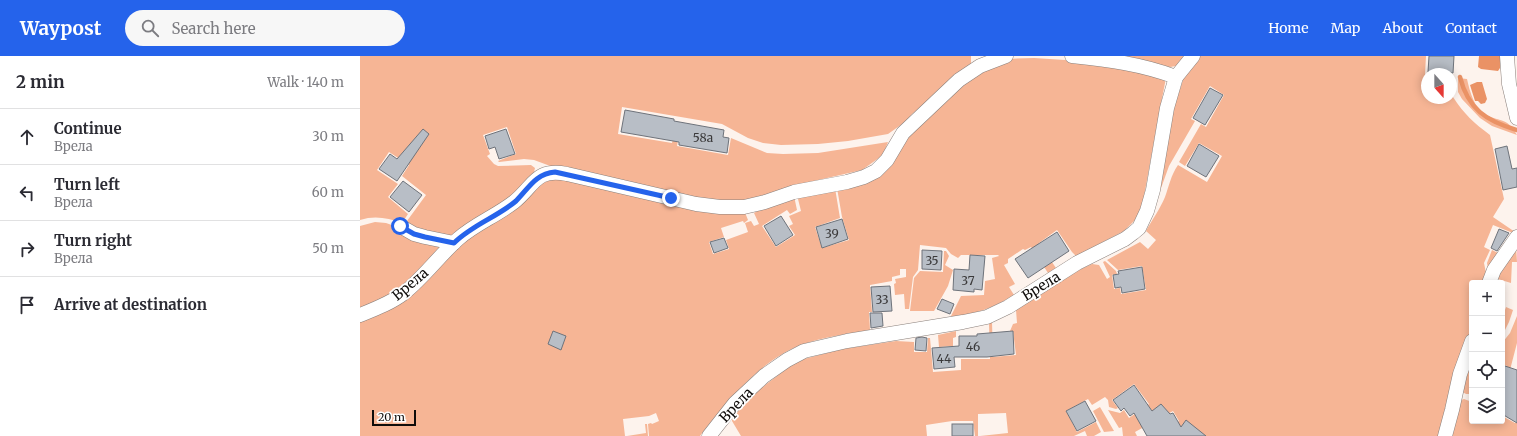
<!DOCTYPE html>
<html lang="en">
<head>
<meta charset="utf-8">
<style>
  :root { --surface:#fff; --page:#f7f7f7; --text:#2b2b33; --muted:#7c7c81; --line:#e1e1e2; --accent:#2563eb }
  body { margin:0; font-family:Merriweather,serif; background:var(--page); color:var(--text) }
  .controls { position:absolute; right:12px; bottom:12px; display:grid; overflow:hidden; border-radius:4px; box-shadow:0 2px 10px #0003 }
  .controls button { width:36px; height:36px; display:grid; place-items:center; padding:0; border:0; border-bottom:1px solid var(--line); background:var(--surface); color:var(--text); font:20px sans-serif }
  .compass { position:absolute; left:1061px; top:12px; width:36px; height:36px; border-radius:50%; background:var(--surface); box-shadow:0 2px 10px #0003; rotate:159deg }
  .scale { position:absolute; left:12px; bottom:10px; width:44px; box-sizing:border-box; padding-left:4px; border:2px solid #100d0b; border-top:0; font-size:11px; line-height:14px; white-space:nowrap; color:#100d0b; -webkit-text-stroke:3px #fff; paint-order:stroke }
  .stop { position:absolute; width:12px; height:12px; margin:-9px; border:3px solid #2563eb; border-radius:50%; background:#fff }
  .stop.end { background:#2563eb; border-color:#fff; box-shadow:0 1px 4px #0008 }
  .list { margin:0; padding:0; list-style:none }
  h2 { display:flex; justify-content:space-between; align-items:center; height:52px; margin:0; padding:0 16px; font-size:17px }
  h2 small { font-size:13px; font-weight:400; color:var(--muted) }
  .list li { display:grid; grid-template-columns:26px 1fr auto; gap:12px; align-items:center; box-sizing:border-box; height:56px; padding:0 16px; border-top:1px solid var(--line) }
  .list b { display:block; font-size:15px; white-space:nowrap }
  .list p { margin:0; font-size:13px; white-space:nowrap; color:var(--muted) }
  .list em { font-size:13px; font-style:normal; color:var(--muted) }
  .icon { flex:none; width:22px; height:22px; fill:none; stroke:currentColor; stroke-width:2; stroke-linecap:round; stroke-linejoin:round }
  .map { position:relative; flex:none; width:1157px; height:380px; overflow:hidden }
  header { display:flex; align-items:center; gap:24px; box-sizing:border-box; height:56px; padding:0 20px; background:var(--accent); color:#fff }
  header strong { font-size:19px }
  nav { display:flex; gap:22px; margin-inline-start:auto; font-size:14px }
  .search { width:280px; height:36px; background:var(--page); display:flex; align-items:center; gap:10px; box-sizing:border-box; padding:0 14px; border-radius:22px; color:var(--muted); font-size:15px }
  main { display:flex }
  aside { flex:1; background:var(--surface) }
  .map>svg:first-child { display:block }
  .green { fill:#f6b595 }
  .water { fill:#ea9265 }
  .lines { fill:none; stroke-linecap:round; stroke-linejoin:round }
  .stream { stroke:#ea9265; stroke-width:4.5 }
  .building { fill:#b8bec6; stroke:#6e737b }
  .minor-casing { stroke:#8a807c; stroke-width:15 }
  .minor { stroke:#fff; stroke-width:14 }
  .route { stroke:#2563eb; stroke-width:5 }
  .labels { text-anchor:middle; dominant-baseline:central; stroke-width:3.5; stroke-linejoin:round; paint-order:stroke }
  .number-label { font-size:12px; fill:#3a393a }
  .street-label { font-size:14px; fill:#100d0b; stroke:#fff }
</style>
</head>
<body>
<header>
<strong>Waypost</strong>
<div class="search"><svg class="icon" aria-label="search" viewBox="0 0 24 24"><circle cx="10" cy="10" r="6"/><path d="M15 15l6 6"/></svg>Search here</div>
<nav><a>Home</a><a>Map</a><a>About</a><a>Contact</a></nav>
</header>
<main>
<aside>
<h2>2 min<small>Walk · 140 m</small></h2>
<ul class="list">
<li><svg class="icon" aria-label="ahead" viewBox="0 0 24 24"><path d="M12 20V5M6 11l6-6 6 6"/></svg><div><b>Continue</b><p>Врела</p></div><em>30 m</em></li>
<li><svg class="icon" aria-label="left" viewBox="0 0 24 24"><path d="M17 20v-9H6M10 6l-5 5 5 5"/></svg><div><b>Turn left</b><p>Врела</p></div><em>60 m</em></li>
<li><svg class="icon" aria-label="right" viewBox="0 0 24 24"><path d="M7 20v-9h11M14 6l5 5-5 5"/></svg><div><b>Turn right</b><p>Врела</p></div><em>50 m</em></li>
<li><svg class="icon" aria-label="arrive" viewBox="0 0 24 24"><path d="M6 21V4h12l-3 4 3 4H6"/></svg><div><b>Arrive at destination</b></div></li>
</ul>
</aside>
<div class="map">
<svg width="1157" height="380" viewBox="0 0 1157 380">
  <rect width="100%" height="100%" fill="#fdf3ed"/>
  <g class="green">
    <path d="M 0,0 L 611,0 L 611,10 L 552,58 L 545,66 L 528,78 L 488,85 L 458,88 L 421,89 L 403,87 L 388,82 L 362,68 L 262,51 L 258,78 L 312,87 L 314,78 L 319,78 L 317,90 L 368,99 L 371,82 L 407,97 L 423,98 L 458,97 L 528,86 L 523,99 L 502,114 L 432,130 L 400,141 L 377,146 L 358,147 L 193,111 L 174,104 L 164,103 L 139,106 L 138,105 L 156,98 L 147,71 L 123,79 L 130,98 L 127,100 L 134,108 L 138,110 L 171,109 L 175,112 C 173,131 110,170 93,182 L 44,169 L 66,139 L 42,120 L 49,109 L 29,96 L 17,114 L 38,128 L 28,141 L 48,158 L 42,167 C 28,162 15,159 0,164 Z"/>
    <path d="M 751,0 L 1066,0 L 1065,18 L 1067,42 L 1091,42 L 1091,40 L 1093,41 C 1104,58 1114,67 1130,79 L 1144,143 L 1133,161 L 1155,176 L 1153,177 L 1133,169 L 1124,191 L 1130,194 L 1124,207 L 1127,222 L 1126,227 L 1112,227 L 1112,278 L 1100,312 L 1081,380 L 817,380 L 811,370 L 819,365 L 813,355 L 775,376 L 777,380 L 763,380 L 762,371 L 759,372 L 748,354 L 760,357 L 764,354 L 769,362 L 789,348 L 774,328 L 752,344 L 758,352 L 756,353 L 749,351 L 748,344 L 745,341 L 732,349 L 728,343 L 706,355 L 717,376 L 736,366 L 741,376 L 734,380 L 727,380 L 725,375 L 714,380 L 620,380 L 648,377 L 646,357 L 618,358 L 618,380 L 615,380 L 613,365 L 592,365 L 566,369 L 567,380 L 381,380 L 372,365 L 372,361 L 400,333 L 430,310 L 444,303 L 482,293 L 536,285 L 554,286 L 554,296 L 567,296 L 568,282 L 570,282 L 573,316 L 601,314 L 601,303 L 630,303 L 629,267 L 632,266 L 633,301 L 656,299 L 653,275 L 650,275 L 653,268 L 657,267 L 656,254 L 719,214 L 732,208 L 739,209 L 747,223 L 750,221 L 743,206 L 745,205 L 756,215 L 757,218 L 752,219 L 754,233 L 760,232 L 761,238 L 786,234 L 782,210 L 758,214 L 747,204 L 780,186 L 788,193 L 796,184 L 786,175 C 792,164 800,153 805,141 C 809,130 811,119 818,109 L 847,126 L 862,100 L 839,87 L 825,110 L 819,106 L 841,68 L 846,71 L 864,39 L 850,30 L 831,63 L 835,65 L 809,110 L 800,135 L 813,54 L 823,24 L 821,6 L 816,10 L 810,11 Z"/>
    <path d="M 674,2 L 705,4 L 747,8 L 805,23 L 805,27 L 799,58 L 783,146 L 777,162 L 764,175 L 716,200 L 712,196 L 697,174 L 679,187 L 696,212 L 688,217 L 671,191 L 665,194 L 663,193 L 648,203 L 648,207 L 644,209 L 655,228 L 649,231 L 654,239 C 634,252 614,258 590,262 L 601,240 L 624,239 L 625,225 L 635,223 L 632,202 L 639,200 L 638,199 L 601,199 L 598,202 L 591,198 L 586,192 L 560,189 L 558,214 L 553,221 L 549,253 L 545,253 L 544,238 L 535,239 L 534,228 L 536,227 L 535,223 L 546,221 L 546,213 L 540,213 L 540,219 L 532,221 L 532,225 L 510,229 L 512,256 L 509,256 L 510,274 C 487,278 463,281 441,289 C 402,303 365,347 340,380 L 289,380 L 288,368 L 291,367 L 292,368 L 299,365 L 296,357 L 289,360 L 263,363 L 265,380 L 0,380 L 0,263 L 189,120 L 384,154 L 388,164 L 384,167 L 383,165 L 361,172 L 364,181 L 349,186 L 353,198 L 369,193 L 366,184 L 388,176 L 385,167 L 391,165 L 394,170 L 399,168 L 394,157 L 411,147 L 434,140 L 437,154 L 430,158 L 427,154 L 402,170 L 416,191 L 435,179 L 429,170 L 433,168 L 429,160 L 441,155 L 437,139 L 475,132 L 480,162 L 455,171 L 462,192 L 489,184 L 482,161 L 477,132 L 486,130 L 543,87 L 596,33 L 645,3 Z"/>
    <path d="M 1098,22 L 1107,23 C 1110,36 1114,52 1126,59 C 1141,66 1148,62 1157,79 L 1132,70 L 1120,62 L 1102,43 L 1098,36 Z"/>
    <path d="M 15,166 L 26,167 L 84,187 L 52,225 L 0,256 L 0,170 Z"/>
    <path d="M 1156,190 L 1157,206 L 1152,206 L 1151,227 L 1138,223 L 1139,212 Z"/>
    <path d="M 1132,194 L 1140,198 L 1129,218 L 1127,207 Z"/>
    <path d="M 584,195 L 586,195 L 589,200 L 585,209 L 593,214 L 588,230 L 574,255 L 550,255 L 554,222 L 560,215 L 583,216 Z"/>
    <path d="M 1146,251 L 1153,254 L 1149,266 L 1142,280 L 1142,263 Z"/>
    <path d="M 1157,260 L 1157,287 L 1145,333 L 1142,325 L 1147,310 L 1142,308 L 1142,287 L 1150,277 Z"/>
    <path d="M 596,275 L 596,281 L 593,282 L 593,290 L 579,291 L 578,279 Z"/>
    <path d="M 1112,298 L 1112,338 L 1106,338 L 1101,335 Z"/>
    <path d="M 1104,343 L 1112,346 L 1112,365 L 1142,365 L 1142,360 L 1155,367 L 1157,366 L 1157,380 L 1088,380 L 1101,344 Z"/>
    <path d="M 740,351 L 754,375 L 744,376 L 733,355 Z"/>
    <path d="M 285,368 L 287,368 L 288,380 L 267,380 L 286,377 Z"/>
  </g>
  <g class="water">
    <path d="M 1119,0 L 1141,0 L 1140,12 L 1138,15 L 1121,13 L 1118,11 Z"/>
    <path d="M 1117,26 L 1122,26 L 1127,43 L 1125,47 L 1121,48 L 1118,45 L 1115,45 L 1110,29 Z"/>
  </g>
  <g class="lines">
    <path class="stream" d="M 1100,21 C 1108,53 1126,65 1157,74"/>
  </g>
  <g class="building">
    <path d="M 1069,0 L 1094,0 L 1093,17 L 1068,16 Z"/>
    <path d="M 850,32 L 863,39 L 845,69 L 833,62 Z"/>
    <path d="M 265,54 L 314,63 L 314,65 L 364,74 L 363,81 L 369,82 L 367,97 L 319,89 L 319,86 L 261,76 Z"/>
    <path d="M 63,73 L 69,78 L 37,125 L 19,113 L 30,98 L 37,103 Z"/>
    <path d="M 146,73 L 155,98 L 139,103 L 135,91 L 129,93 L 125,80 Z"/>
    <path d="M 839,88 L 859,100 L 846,121 L 827,110 Z"/>
    <path d="M 1147,90 L 1152,113 L 1157,112 L 1157,131 L 1143,134 L 1135,93 Z"/>
    <path d="M 43,125 L 62,139 L 49,156 L 30,141 Z"/>
    <path d="M 421,160 L 433,179 L 416,190 L 404,170 Z"/>
    <path d="M 482,163 L 488,183 L 462,192 L 456,171 Z"/>
    <path d="M 1139,173 L 1149,177 L 1137,195 L 1131,192 Z"/>
    <path d="M 697,176 L 709,195 L 668,222 L 655,203 Z"/>
    <path d="M 364,182 L 368,192 L 354,197 L 350,186 Z"/>
    <path d="M 562,194 L 582,195 L 581,214 L 562,213 Z"/>
    <path d="M 610,199 L 625,200 L 622,234 L 614,233 L 614,236 L 593,234 L 594,213 L 609,214 Z"/>
    <path d="M 782,211 L 785,233 L 762,237 L 761,231 L 755,232 L 753,219 L 759,218 L 758,215 Z"/>
    <path d="M 530,230 L 532,255 L 513,256 L 511,231 Z"/>
    <path d="M 582,243 L 594,248 L 590,258 L 577,253 Z"/>
    <path d="M 510,257 L 522,257 L 523,270 L 511,272 Z"/>
    <path d="M 193,275 L 206,280 L 201,294 L 188,288 Z"/>
    <path d="M 653,275 L 654,298 L 627,301 L 594,301 L 595,311 L 574,313 L 572,292 L 599,290 L 599,280 L 617,280 L 617,278 Z"/>
    <path d="M 562,281 L 567,282 L 566,295 L 555,294 L 556,282 Z"/>
    <path d="M 1142,309 L 1157,314 L 1157,367 L 1142,358 Z"/>
    <path d="M 774,329 L 792,355 L 801,348 L 810,358 L 813,357 L 821,371 L 826,364 L 846,380 L 787,380 L 774,357 L 770,360 L 764,352 L 761,355 L 753,344 Z"/>
    <path d="M 725,345 L 736,365 L 717,375 L 706,355 Z"/>
    <rect x="592" y="368" width="21" height="12"/>
  </g>
  <g class="lines">
    <g class="minor-casing">
      <g id="minor">
        <path d="M 712,0 C 749,4 781,8 816,21"/>
        <path d="M 1147,0 L 1149,28 L 1157,62"/>
        <path d="M 40,170 L 54,178 L 65,181 L 94,187"/>
        <path d="M 1129,227 L 1134,214 L 1157,181"/>
        <path d="M 0,259 C 15,253 31,247 44,237 C 64,221 79,200 98,183 C 115,168 136,160 154,146 C 175,129 175,112 207,118 L 336,148 L 360,151 L 384,151 L 405,146 L 434,136 L 487,126 L 504,121 L 516,115 L 527,104 L 543,77 L 599,24 L 620,10 L 646,0"/>
        <path d="M 349,380 L 375,347 L 404,320 L 427,304 L 444,295 L 487,285 L 603,266 L 627,261 L 648,251 L 717,207 L 765,183 L 773,177 L 779,172 L 787,155 L 793,134 L 807,52 L 816,21 L 833,0"/>
        <path d="M 1085,380 L 1092,354 L 1100,318 L 1112,285"/>
      </g>
    </g>
    <use href="#minor" class="minor"/>
  </g>
  <g class="lines">
    <path class="route" d="M 40,170 L 54,178 L 65,181 L 94,187 C 112,169 137,161 156,145 C 169,132 175,118 195,116 L 311,142"/>
  </g>
  <g class="labels">
    <g class="number-label">
      <text x="343" y="81">58a</text>
      <text x="472" y="177">39</text>
      <text x="572" y="204">35</text>
      <text x="608" y="224">37</text>
      <text x="522" y="243">33</text>
      <text x="613" y="290">46</text>
      <text x="584" y="302">44</text>
    </g>
    <g class="street-label">
      <text transform="translate(50 228) rotate(-40)">Врела</text>
      <text transform="translate(681 230) rotate(-32)">Врела</text>
      <text transform="translate(376 349) rotate(-47)">Врела</text>
    </g>
  </g>
</svg>
<div class="controls">
<button>+</button>
<button>−</button>
<button><svg class="icon" aria-label="locate" viewBox="0 0 24 24"><circle cx="12" cy="12" r="6"/><path d="M12 2v4M12 18v4M2 12h4M18 12h4"/></svg></button>
<button><svg class="icon" aria-label="layers" viewBox="0 0 24 24"><path d="M12 4l9 5-9 5-9-5zM3 14l9 5 9-5"/></svg></button>
</div>
<svg class="compass" viewBox="-18 -18 36 36"><path d="M0-13l5 13h-10z" fill="#e53935"/><path d="M0 13l5-13h-10z" fill="#7c7c81"/></svg>
<div class="scale">20 m</div>
<div class="stop" style="left:40px;top:170px"></div>
<div class="stop end" style="left:311px;top:142px"></div>
</div>
</main>
</body>
</html>
